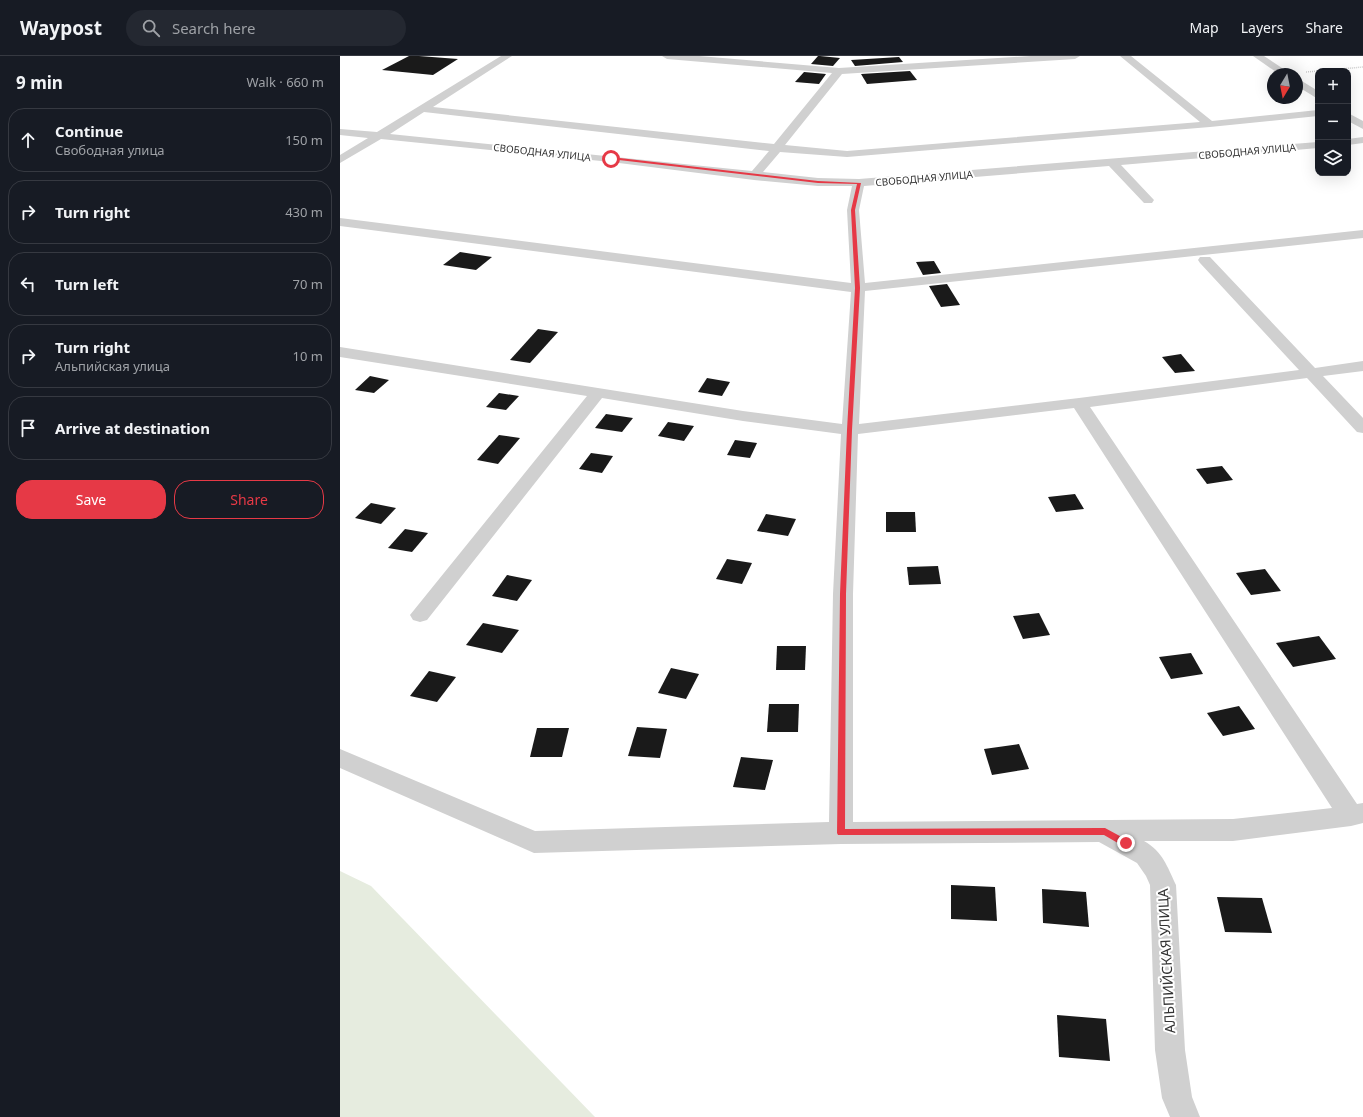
<!DOCTYPE html>
<html lang="en">
<head>
<meta charset="utf-8">
<style>
  :root { --surface:#171b24; --page:#242831; --text:#f1f3f6; --muted:#9ea1a6; --line:#363941; --accent:#e63946 }
  body { margin:0; font-family:"Noto Sans",sans-serif; background:var(--page); color:var(--text) }
  .controls { position:absolute; right:12px; top:12px; display:grid; overflow:hidden; border-radius:8px; box-shadow:0 4px 16px #0002 }
  .controls button { width:36px; height:36px; display:grid; place-items:center; padding:0; border:0; border-bottom:1px solid var(--line); background:var(--surface); color:var(--text); font:20px sans-serif }
  .compass { position:absolute; left:927px; top:12px; width:36px; height:36px; border-radius:50%; background:var(--surface); box-shadow:0 4px 16px #0002; rotate:190deg }
  .stop { position:absolute; width:12px; height:12px; margin:-9px; border:3px solid #e63946; border-radius:50%; background:#fff }
  .stop.end { background:#e63946; border-color:#fff; box-shadow:0 1px 4px #0008 }
  .list { margin:0; padding:0; list-style:none }
  h2 { display:flex; justify-content:space-between; align-items:center; height:52px; margin:0; padding:0 16px; font-size:17px }
  h2 small { font-size:13px; font-weight:400; color:var(--muted) }
  .list li { display:grid; grid-template-columns:26px 1fr auto; gap:12px; align-items:center; box-sizing:border-box; height:64px; margin:0 8px 8px; padding:0 8px; border:1px solid var(--line); border-radius:16px }
  .list b { display:block; font-size:15px; white-space:nowrap }
  .list p { margin:0; font-size:13px; white-space:nowrap; color:var(--muted) }
  .list em { font-size:13px; font-style:normal; color:var(--muted) }
  .actions { display:flex; gap:8px; padding:12px 16px }
  .actions a { flex:1; padding:9px 0; border:1px solid var(--accent); border-radius:16px; text-align:center; font-size:14px; color:var(--accent) }
  .actions .main { background:var(--accent); color:#fff }
  .icon { flex:none; width:22px; height:22px; fill:none; stroke:currentColor; stroke-width:2; stroke-linecap:round; stroke-linejoin:round }
  .map { position:relative; flex:none; width:1023px; height:1061px; overflow:hidden }
  header { display:flex; align-items:center; gap:24px; box-sizing:border-box; height:56px; padding:0 20px; background:var(--surface); border-bottom:1px solid var(--line) }
  header strong { font-size:19px }
  nav { display:flex; gap:22px; margin-inline-start:auto; font-size:14px }
  .search { width:280px; height:36px; background:var(--page); display:flex; align-items:center; gap:10px; box-sizing:border-box; padding:0 14px; border-radius:22px; color:var(--muted); font-size:15px }
  main { display:flex }
  aside { flex:1; background:var(--surface) }
  .map>svg:first-child { display:block }
  .green { fill:#e6ecdf }
  .building { fill:#1a1a1a }
  .lines { fill:none; stroke-linecap:round; stroke-linejoin:round }
  .path { stroke:#cdcdcd; stroke-width:1.5; stroke-dasharray:1 1; stroke-linecap:butt }
  .street { fill:#d0d0d0; fill-rule:evenodd }
  .route { fill:#e63946 }
  .labels { text-anchor:middle; dominant-baseline:central; stroke-width:4; stroke-linejoin:round; paint-order:stroke }
  .far-street-label { font-size:10px; fill:#333; stroke:#fff }
  .near-street-label { font-size:14px; fill:#333; stroke:#fff }
</style>
</head>
<body>
<header>
<strong>Waypost</strong>
<div class="search"><svg class="icon" aria-label="search" viewBox="0 0 24 24"><circle cx="10" cy="10" r="6"/><path d="M15 15l6 6"/></svg>Search here</div>
<nav><a>Map</a><a>Layers</a><a>Share</a></nav>
</header>
<main>
<aside>
<h2>9 min<small>Walk · 660 m</small></h2>
<ul class="list">
<li><svg class="icon" aria-label="ahead" viewBox="0 0 24 24"><path d="M12 20V5M6 11l6-6 6 6"/></svg><div><b>Continue</b><p>Свободная улица</p></div><em>150 m</em></li>
<li><svg class="icon" aria-label="right" viewBox="0 0 24 24"><path d="M7 20v-9h11M14 6l5 5-5 5"/></svg><div><b>Turn right</b></div><em>430 m</em></li>
<li><svg class="icon" aria-label="left" viewBox="0 0 24 24"><path d="M17 20v-9H6M10 6l-5 5 5 5"/></svg><div><b>Turn left</b></div><em>70 m</em></li>
<li><svg class="icon" aria-label="right" viewBox="0 0 24 24"><path d="M7 20v-9h11M14 6l5 5-5 5"/></svg><div><b>Turn right</b><p>Альпийская улица</p></div><em>10 m</em></li>
<li><svg class="icon" aria-label="arrive" viewBox="0 0 24 24"><path d="M6 21V4h12l-3 4 3 4H6"/></svg><div><b>Arrive at destination</b></div></li>
</ul>
<div class="actions"><a class="main">Save</a><a>Share</a></div>
</aside>
<div class="map">
<svg width="1023" height="1061" viewBox="0 0 1023 1061">
  <rect width="100%" height="100%" fill="#fff"/>
  <path class="green" d="M 0,815 L 31,830 L 255,1061 L 0,1061 Z"/>
  <g class="building">
    <path d="M 69,0 L 79,0 L 118,3 L 93,19 L 42,14 Z"/>
    <path d="M 478,0 L 480,0 L 500,2 L 493,10 L 471,8 Z"/>
    <path d="M 559,1 L 563,6 L 515,10 L 511,4 Z"/>
    <path d="M 570,15 L 577,24 L 527,28 L 521,18 Z"/>
    <path d="M 464,16 L 486,18 L 479,28 L 455,26 Z"/>
    <path d="M 120,196 L 152,201 L 136,214 L 103,209 Z"/>
    <path d="M 594,205 L 601,217 L 583,219 L 576,206 Z"/>
    <path d="M 607,228 L 620,249 L 601,251 L 589,230 Z"/>
    <path d="M 198,273 L 218,276 L 190,307 L 170,304 Z"/>
    <path d="M 841,298 L 855,315 L 835,317 L 822,301 Z"/>
    <path d="M 30,320 L 49,324 L 34,337 L 15,334 Z"/>
    <path d="M 367,322 L 390,326 L 382,340 L 358,336 Z"/>
    <path d="M 159,337 L 179,340 L 166,354 L 146,351 Z"/>
    <path d="M 266,358 L 293,362 L 282,376 L 255,372 Z"/>
    <path d="M 328,366 L 354,370 L 344,385 L 318,380 Z"/>
    <path d="M 159,379 L 180,382 L 158,408 L 137,404 Z"/>
    <path d="M 395,384 L 417,387 L 410,402 L 387,399 Z"/>
    <path d="M 251,397 L 273,400 L 262,417 L 239,413 Z"/>
    <path d="M 882,410 L 893,424 L 867,428 L 856,413 Z"/>
    <path d="M 735,438 L 744,453 L 716,456 L 708,441 Z"/>
    <path d="M 31,447 L 56,452 L 41,468 L 15,462 Z"/>
    <path d="M 546,456 L 575,456 L 576,476 L 546,476 Z"/>
    <path d="M 426,458 L 456,463 L 448,480 L 417,475 Z"/>
    <path d="M 65,473 L 88,477 L 72,496 L 48,492 Z"/>
    <path d="M 387,503 L 412,507 L 402,528 L 376,523 Z"/>
    <path d="M 598,510 L 601,528 L 569,529 L 567,511 Z"/>
    <path d="M 925,513 L 941,535 L 911,539 L 896,517 Z"/>
    <path d="M 167,519 L 192,524 L 177,545 L 152,540 Z"/>
    <path d="M 699,557 L 710,579 L 683,583 L 673,560 Z"/>
    <path d="M 143,567 L 179,574 L 162,597 L 126,589 Z"/>
    <path d="M 979,580 L 996,603 L 953,611 L 936,587 Z"/>
    <path d="M 437,590 L 466,590 L 465,614 L 436,614 Z"/>
    <path d="M 851,597 L 863,618 L 831,623 L 819,601 Z"/>
    <path d="M 331,612 L 359,618 L 346,643 L 318,637 Z"/>
    <path d="M 89,615 L 116,621 L 97,646 L 70,640 Z"/>
    <path d="M 429,648 L 459,648 L 458,676 L 427,676 Z"/>
    <path d="M 899,650 L 915,673 L 883,680 L 867,657 Z"/>
    <path d="M 297,671 L 327,673 L 320,702 L 288,700 Z"/>
    <path d="M 197,672 L 229,672 L 222,701 L 190,701 Z"/>
    <path d="M 679,688 L 689,713 L 652,719 L 644,693 Z"/>
    <path d="M 401,701 L 433,704 L 425,734 L 393,731 Z"/>
    <path d="M 611,829 L 655,831 L 657,865 L 611,863 Z"/>
    <path d="M 702,833 L 746,836 L 749,871 L 703,867 Z"/>
    <path d="M 877,841 L 922,842 L 932,877 L 885,876 Z"/>
    <path d="M 717,959 L 766,963 L 770,1005 L 719,1001 Z"/>
  </g>
  <g class="lines">
    <path class="path" d="M 966,16 L 1023,11"/>
    <g class="street">
      <path d="M 161,0 L 172,0 L 93,51 L 434,88 L 492,17 L 327,3 L 322,0 L 359,0 L 499,12 L 691,0 L 740,0 L 735,3 L 502,18 L 445,89 L 507,95 L 860,66 L 780,0 L 791,0 L 872,65 L 978,54 L 978,60 L 870,71 L 507,101 L 440,96 L 423,116 L 478,122 L 519,123 L 978,86 L 978,92 L 781,109 L 814,144 L 812,147 L 804,147 L 769,110 L 524,130 L 519,154 L 525,227 L 1023,174 L 1023,182 L 525,235 L 519,368 L 739,342 L 959,314 L 860,207 L 858,204 L 860,201 L 870,201 L 975,312 L 1023,305 L 1023,315 L 983,320 L 1023,362 L 1023,377 L 1017,376 L 967,322 L 750,351 L 1017,748 L 1023,747 L 1023,767 L 1011,770 L 893,785 L 804,785 C 823,796 827,810 836,829 L 845,994 L 852,1041 L 860,1061 L 830,1061 L 822,1042 L 815,994 L 810,829 L 806,820 L 797,807 L 759,786 L 501,788 L 194,797 L 0,712 L 0,693 L 195,775 L 489,766 L 493,538 L 501,378 L 403,365 L 262,342 L 87,564 L 80,566 L 73,564 L 70,559 L 247,340 L 0,301 L 0,291 L 403,355 L 502,368 L 511,236 L 0,170 L 0,162 L 511,227 L 507,154 L 512,130 L 478,130 L 414,124 L 271,106 L 41,83 L 0,107 L 0,99 L 28,82 L 0,79 L 0,73 L 37,76 ZM 84,56 L 429,95 L 412,115 L 50,78 ZM 734,352 L 992,752 L 893,763 L 513,766 L 513,538 L 518,378 Z"/>
      <path d="M 913,0 L 924,0 L 951,18 L 939,18 Z"/>
      <path d="M 957,22 L 978,35 L 978,43 L 957,30 Z"/>
      <path d="M 1008,57 L 1023,65 L 1023,73 L 1008,65 Z"/>
      <path d="M 1023,81 L 1023,87 L 1008,89 L 1008,83 Z"/>
    </g>
  </g>
  <path class="route" d="M 271,101 L 478,125 L 521,127 L 515,154 L 520,232 L 512,374 L 506,538 L 505,773 L 765,772 L 789,785 L 789,790 L 783,790 L 764,779 L 498,779 L 497,777 L 500,538 L 507,374 L 515,232 L 511,154 L 517,128 L 478,127 L 270,103 Z"/>
  <g class="labels">
    <g class="far-street-label">
      <text transform="translate(907 95) rotate(-5)">СВОБОДНАЯ УЛИЦА</text>
      <text transform="translate(202 96) rotate(6)">СВОБОДНАЯ УЛИЦА</text>
      <text transform="translate(584 122) rotate(-5)">СВОБОДНАЯ УЛИЦА</text>
    </g>
    <g class="near-street-label">
      <text transform="translate(826 905) rotate(-93)">АЛЬПИЙСКАЯ УЛИЦА</text>
    </g>
  </g>
</svg>
<div class="controls">
<button>+</button>
<button>−</button>
<button><svg class="icon" aria-label="layers" viewBox="0 0 24 24"><path d="M12 4l9 5-9 5-9-5zM3 14l9 5 9-5"/></svg></button>
</div>
<svg class="compass" viewBox="-18 -18 36 36"><path d="M0-13l5 13h-10z" fill="#e53935"/><path d="M0 13l5-13h-10z" fill="#9ea1a6"/></svg>
<div class="stop" style="left:271px;top:103px"></div>
<div class="stop end" style="left:786px;top:787px"></div>
</div>
</main>
</body>
</html>
